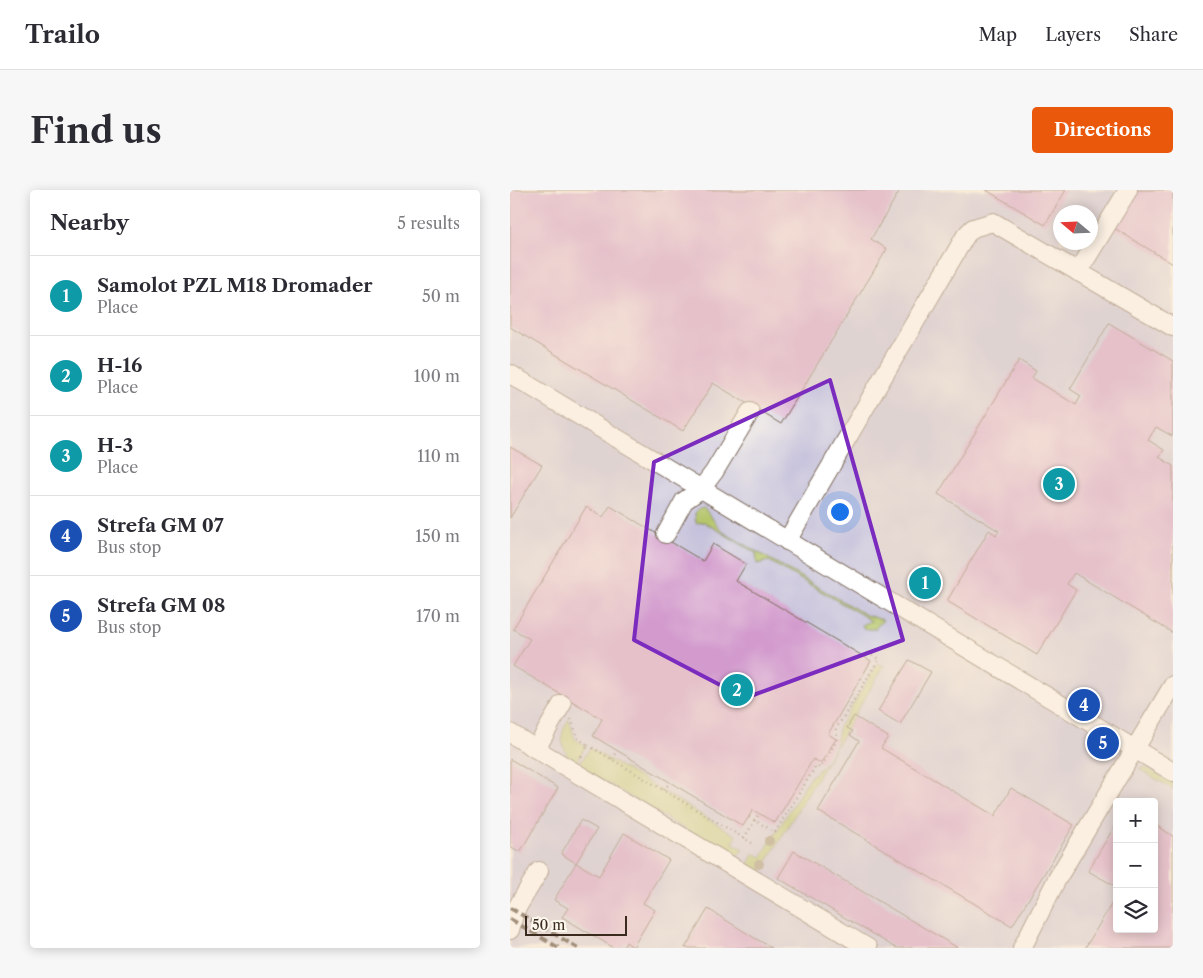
<!DOCTYPE html>
<html lang="en">
<head>
<meta charset="utf-8">
<style>
  :root { --surface:#fff; --page:#f7f7f7; --text:#2b2b33; --muted:#7c7c81; --line:#e1e1e2; --accent:#ea580c }
  body { margin:0; font-family:"Libre Caslon Text",serif; background:var(--page); color:var(--text) }
  .controls { position:absolute; right:15px; bottom:15px; display:grid; overflow:hidden; border-radius:5px; box-shadow:0 2px 12px #0003 }
  .controls button { width:45px; height:45px; display:grid; place-items:center; padding:0; border:0; border-bottom:1px solid var(--line); background:var(--surface); color:var(--text); font:25px sans-serif }
  .compass { position:absolute; left:543px; top:15px; width:45px; height:45px; border-radius:50%; background:var(--surface); box-shadow:0 2px 12px #0003; rotate:289deg }
  .scale { position:absolute; left:15px; bottom:12px; width:102px; box-sizing:border-box; padding-left:5px; border:2px solid #3b2a1e; border-top:0; font-size:14px; line-height:18px; white-space:nowrap; color:#3b2a1e; -webkit-text-stroke:4px #fbf7ec; paint-order:stroke }
  .you { position:absolute; left:329px; top:321px; width:18px; height:18px; margin:-12px; border:4px solid #fff; border-radius:50%; background:#1a73e8; box-shadow:0 0 0 8px #1a73e833 }
  .badge { display:grid; place-items:center; width:32px; height:32px; border-radius:50%; background:var(--accent); color:#fff; font-size:16px; font-weight:700 }
  .pin { position:absolute; translate:-50% -50%; border:2px solid #fff; box-shadow:0 1px 5px #0006 }
  .list { margin:0; padding:0; list-style:none }
  h2 { display:flex; justify-content:space-between; align-items:center; height:65px; margin:0; padding:0 20px; font-size:21px }
  h2 small { font-size:16px; font-weight:400; color:var(--muted) }
  .list li { display:grid; grid-template-columns:32px 1fr auto; gap:15px; align-items:center; box-sizing:border-box; height:80px; padding:0 20px; border-top:1px solid var(--line) }
  .list b { display:block; font-size:19px; white-space:nowrap }
  .list p { margin:0; font-size:16px; white-space:nowrap; color:var(--muted) }
  .list em { font-size:16px; font-style:normal; color:var(--muted) }
  .icon { flex:none; width:28px; height:28px; fill:none; stroke:currentColor; stroke-width:2; stroke-linecap:round; stroke-linejoin:round }
  .map { position:relative; flex:none; width:663px; height:758px; overflow:hidden; border-radius:5px }
  header { display:flex; align-items:center; gap:30px; box-sizing:border-box; height:70px; padding:0 25px; background:var(--surface); border-bottom:1px solid var(--line) }
  header strong { font-size:24px }
  nav { display:flex; gap:28px; margin-inline-start:auto; font-size:18px }
  .intro { display:flex; align-items:center; justify-content:space-between; box-sizing:border-box; height:120px; padding:0 30px }
  h1 { margin:0; font-size:35px }
  .button { padding:12px 22px; border-radius:5px; background:var(--accent); color:#fff; font-size:18px; font-weight:700 }
  main { display:flex; gap:30px; padding:0 30px }
  aside { flex:1; background:var(--surface); border-radius:5px; box-shadow:0 2px 12px #0003 }
  .map>svg:first-child { display:block }
  .industrial { fill:#c4c0db; fill-rule:evenodd }
  .green { fill:#b1c366; stroke:#767642 }
  .building { fill:#d29acd }
  .lines { fill:none; stroke-linecap:round; stroke-linejoin:round }
  .minor-casing { stroke:#7c6a5a; stroke-width:20 }
  .path { stroke:#7c6a5a; stroke-width:2.5; stroke-dasharray:1 4; stroke-linecap:butt }
  .minor { stroke:#fff; stroke-width:18 }
  .rail { stroke:#3b2a1e; stroke-width:4; stroke-dasharray:8 4; stroke-linecap:butt }
  .tree { fill:#a29677 }
  .marked { fill:none; stroke:#7b2cbf; stroke-width:4; stroke-linejoin:round }
</style>
</head>
<body>
<header>
<strong>Trailo</strong>
<nav><a>Map</a><a>Layers</a><a>Share</a></nav>
</header>
<div class="intro"><h1>Find us</h1><a class="button">Directions</a></div>
<main>
<aside>
<h2>Nearby<small>5 results</small></h2>
<ul class="list">
<li><span class="badge" style="background:#0f9aa8">1</span><div><b>Samolot PZL M18 Dromader</b><p>Place</p></div><em>50 m</em></li>
<li><span class="badge" style="background:#0f9aa8">2</span><div><b>H-16</b><p>Place</p></div><em>100 m</em></li>
<li><span class="badge" style="background:#0f9aa8">3</span><div><b>H-3</b><p>Place</p></div><em>110 m</em></li>
<li><span class="badge" style="background:#1a4fb4">4</span><div><b>Strefa GM 07</b><p>Bus stop</p></div><em>150 m</em></li>
<li><span class="badge" style="background:#1a4fb4">5</span><div><b>Strefa GM 08</b><p>Bus stop</p></div><em>170 m</em></li>
</ul>
</aside>
<div class="map">
<svg width="663" height="758" viewBox="0 0 663 758">
  <rect width="100%" height="100%" fill="#fbf7ec"/>
  <filter id="ink" filterUnits="userSpaceOnUse"><feTurbulence type="fractalNoise" baseFrequency=".02" numOctaves="2"/><feDisplacementMap in="SourceGraphic" scale="10" xChannelSelector="R" yChannelSelector="G"/><feConvolveMatrix kernelMatrix="1 2 1 2 8 2 1 2 1" color-interpolation-filters="sRGB"/></filter>
  <filter id="wash" filterUnits="userSpaceOnUse"><feTurbulence type="fractalNoise" baseFrequency=".0096" numOctaves="4" result="noise"/><feDisplacementMap in="SourceGraphic" scale="20" xChannelSelector="R" yChannelSelector="G"/><feGaussianBlur stdDeviation="1.12" result="paint"/><feColorMatrix in="noise" values="0 0 0 0 0 0 0 0 0 0 0 0 0 0 0 0 0 1.4 0 .05"/><feComposite in="paint" operator="in"/></filter>
  <g filter="url(#wash)">
    <rect width="100%" height="100%" fill="#f5e2c9"/>
    <path class="industrial" d="M 0,0 L 663,0 L 663,758 L 0,758 ZM 550,22 L 580,22 L 580,52 L 550,52 ZM 607,612 L 644,612 L 644,739 L 607,739 Z"/>
    <g class="green">
      <path d="M 194,318 L 213,342 L 356,425 L 373,430 L 365,439 L 354,439 L 352,435 L 361,431 L 352,425 L 259,371 L 247,374 L 246,363 L 194,332 L 186,333 L 185,323 L 189,319 Z"/>
      <path d="M 368,473 L 374,476 L 252,680 L 248,682 L 240,679 L 238,675 L 243,663 L 251,667 L 300,587 C 313,578 330,556 328,539 Z"/>
      <path d="M 59,529 L 65,549 L 76,556 L 65,574 L 55,569 L 57,565 C 50,550 50,543 59,529 Z"/>
      <path d="M 80,558 L 227,646 L 223,653 L 233,659 C 230,665 226,666 220,666 L 68,576 Z"/>
      <path d="M 635,577 L 663,592 L 663,599 L 629,579 Z"/>
    </g>
    <g id="blocks">
      <g class="building">
        <path d="M 0,0 L 390,0 L 361,49 L 377,59 L 271,234 L 203,193 L 173,241 L 0,137 Z"/>
        <path d="M 476,0 L 556,0 L 535,35 Z"/>
        <path d="M 627,0 L 663,0 L 663,74 L 604,38 Z"/>
        <path d="M 599,133 L 663,171 L 663,244 L 662,246 L 646,237 L 638,250 L 654,260 L 649,267 L 663,276 L 663,443 L 564,383 L 557,394 L 566,400 L 527,465 L 437,411 L 479,340 L 486,345 L 489,341 L 428,304 L 509,170 L 526,181 L 522,188 L 566,215 L 571,206 L 560,199 Z"/>
        <path d="M 0,257 L 32,275 L 0,328 Z"/>
        <path d="M 100,316 L 193,371 L 203,354 L 236,374 L 226,391 L 361,471 L 318,544 L 326,549 L 311,573 L 303,569 L 265,633 L 243,620 L 233,636 L 83,546 L 92,529 L 3,476 L 20,449 L 3,439 L 76,317 L 93,327 Z"/>
        <path d="M 399,470 L 421,482 L 390,534 L 368,521 Z"/>
        <path d="M 344,526 L 378,547 L 371,558 L 485,626 L 501,598 L 564,635 L 502,736 L 308,621 L 349,551 L 340,545 L 343,541 L 337,538 Z"/>
        <path d="M 0,569 L 48,598 L 10,662 L 0,656 Z"/>
        <path d="M 71,630 L 87,639 L 66,673 L 51,664 Z"/>
        <path d="M 607,632 L 607,697 L 578,681 Z"/>
        <path d="M 644,634 L 663,646 L 663,758 L 575,758 L 607,705 L 607,739 L 644,739 Z"/>
        <path d="M 114,643 L 159,670 L 133,713 L 145,720 L 123,757 L 116,752 L 113,758 L 104,758 L 52,727 L 58,718 L 44,710 L 66,673 L 89,686 Z"/>
        <path d="M 284,661 L 448,758 L 386,758 L 268,688 Z"/>
        <path d="M 198,719 L 243,747 L 262,758 L 175,758 Z"/>
      </g>
    </g>
  </g>
  <g filter="url(#ink)">
    <use href="#blocks" fill-opacity="0" stroke="#7c6a5a" stroke-width="1"/>
    <g class="lines">
      <g class="minor-casing">
        <g id="minor">
          <path d="M 568,82 L 618,0"/>
          <path d="M 0,184 L 663,582"/>
          <path d="M 156,344 L 174,311 L 191,299 L 204,282 L 240,222"/>
          <path d="M 277,351 L 456,45 L 463,38 L 483,32 L 663,137"/>
          <path d="M 52,514 L 26,559 L 358,758"/>
          <path d="M 0,543 L 26,559"/>
          <path d="M 0,740 L 5,721 L 29,681"/>
          <path d="M 512,758 L 547,689 L 663,495"/>
        </g>
      </g>
      <g class="path">
        <path d="M 61,529 L 68,548 L 78,555 L 70,569"/>
        <path d="M 78,555 L 242,653"/>
        <path d="M 102,569 L 107,560"/>
        <path d="M 154,600 L 160,592"/>
        <path d="M 239,627 L 265,642 L 306,576 L 310,578 L 327,550 L 326,539 L 369,469 L 358,463"/>
        <path d="M 234,648 L 249,624"/>
      </g>
      <use href="#minor" class="minor"/>
      <g class="rail">
        <path d="M 0,718 L 68,758"/>
        <path d="M 0,729 L 49,758"/>
      </g>
    </g>
    <g class="tree">
      <circle cx="259" cy="651" r="5"/>
      <circle cx="249" cy="674" r="5"/>
    </g>
  </g>
  <path d="M0 0H663V758H0ZM 320,190 L 393,450 L 235,508 L 124,450 L 144,272 Z" fill="#f5e2c9" fill-opacity=".55" fill-rule="evenodd"/>
  <path class="marked" d="M 320,190 L 393,450 L 235,508 L 124,450 L 144,272 Z"/>
</svg>
<div class="controls">
<button>+</button>
<button>−</button>
<button><svg class="icon" aria-label="layers" viewBox="0 0 24 24"><path d="M12 4l9 5-9 5-9-5zM3 14l9 5 9-5"/></svg></button>
</div>
<svg class="compass" viewBox="-18 -18 36 36"><path d="M0-13l5 13h-10z" fill="#e53935"/><path d="M0 13l5-13h-10z" fill="#7c7c81"/></svg>
<div class="scale">50 m</div>
<div class="you"></div>
<div class="pin badge" style="left:415px;top:393px;background:#0f9aa8">1</div>
<div class="pin badge" style="left:227px;top:500px;background:#0f9aa8">2</div>
<div class="pin badge" style="left:549px;top:294px;background:#0f9aa8">3</div>
<div class="pin badge" style="left:574px;top:515px;background:#1a4fb4">4</div>
<div class="pin badge" style="left:593px;top:553px;background:#1a4fb4">5</div>
</div>
</main>
</body>
</html>
